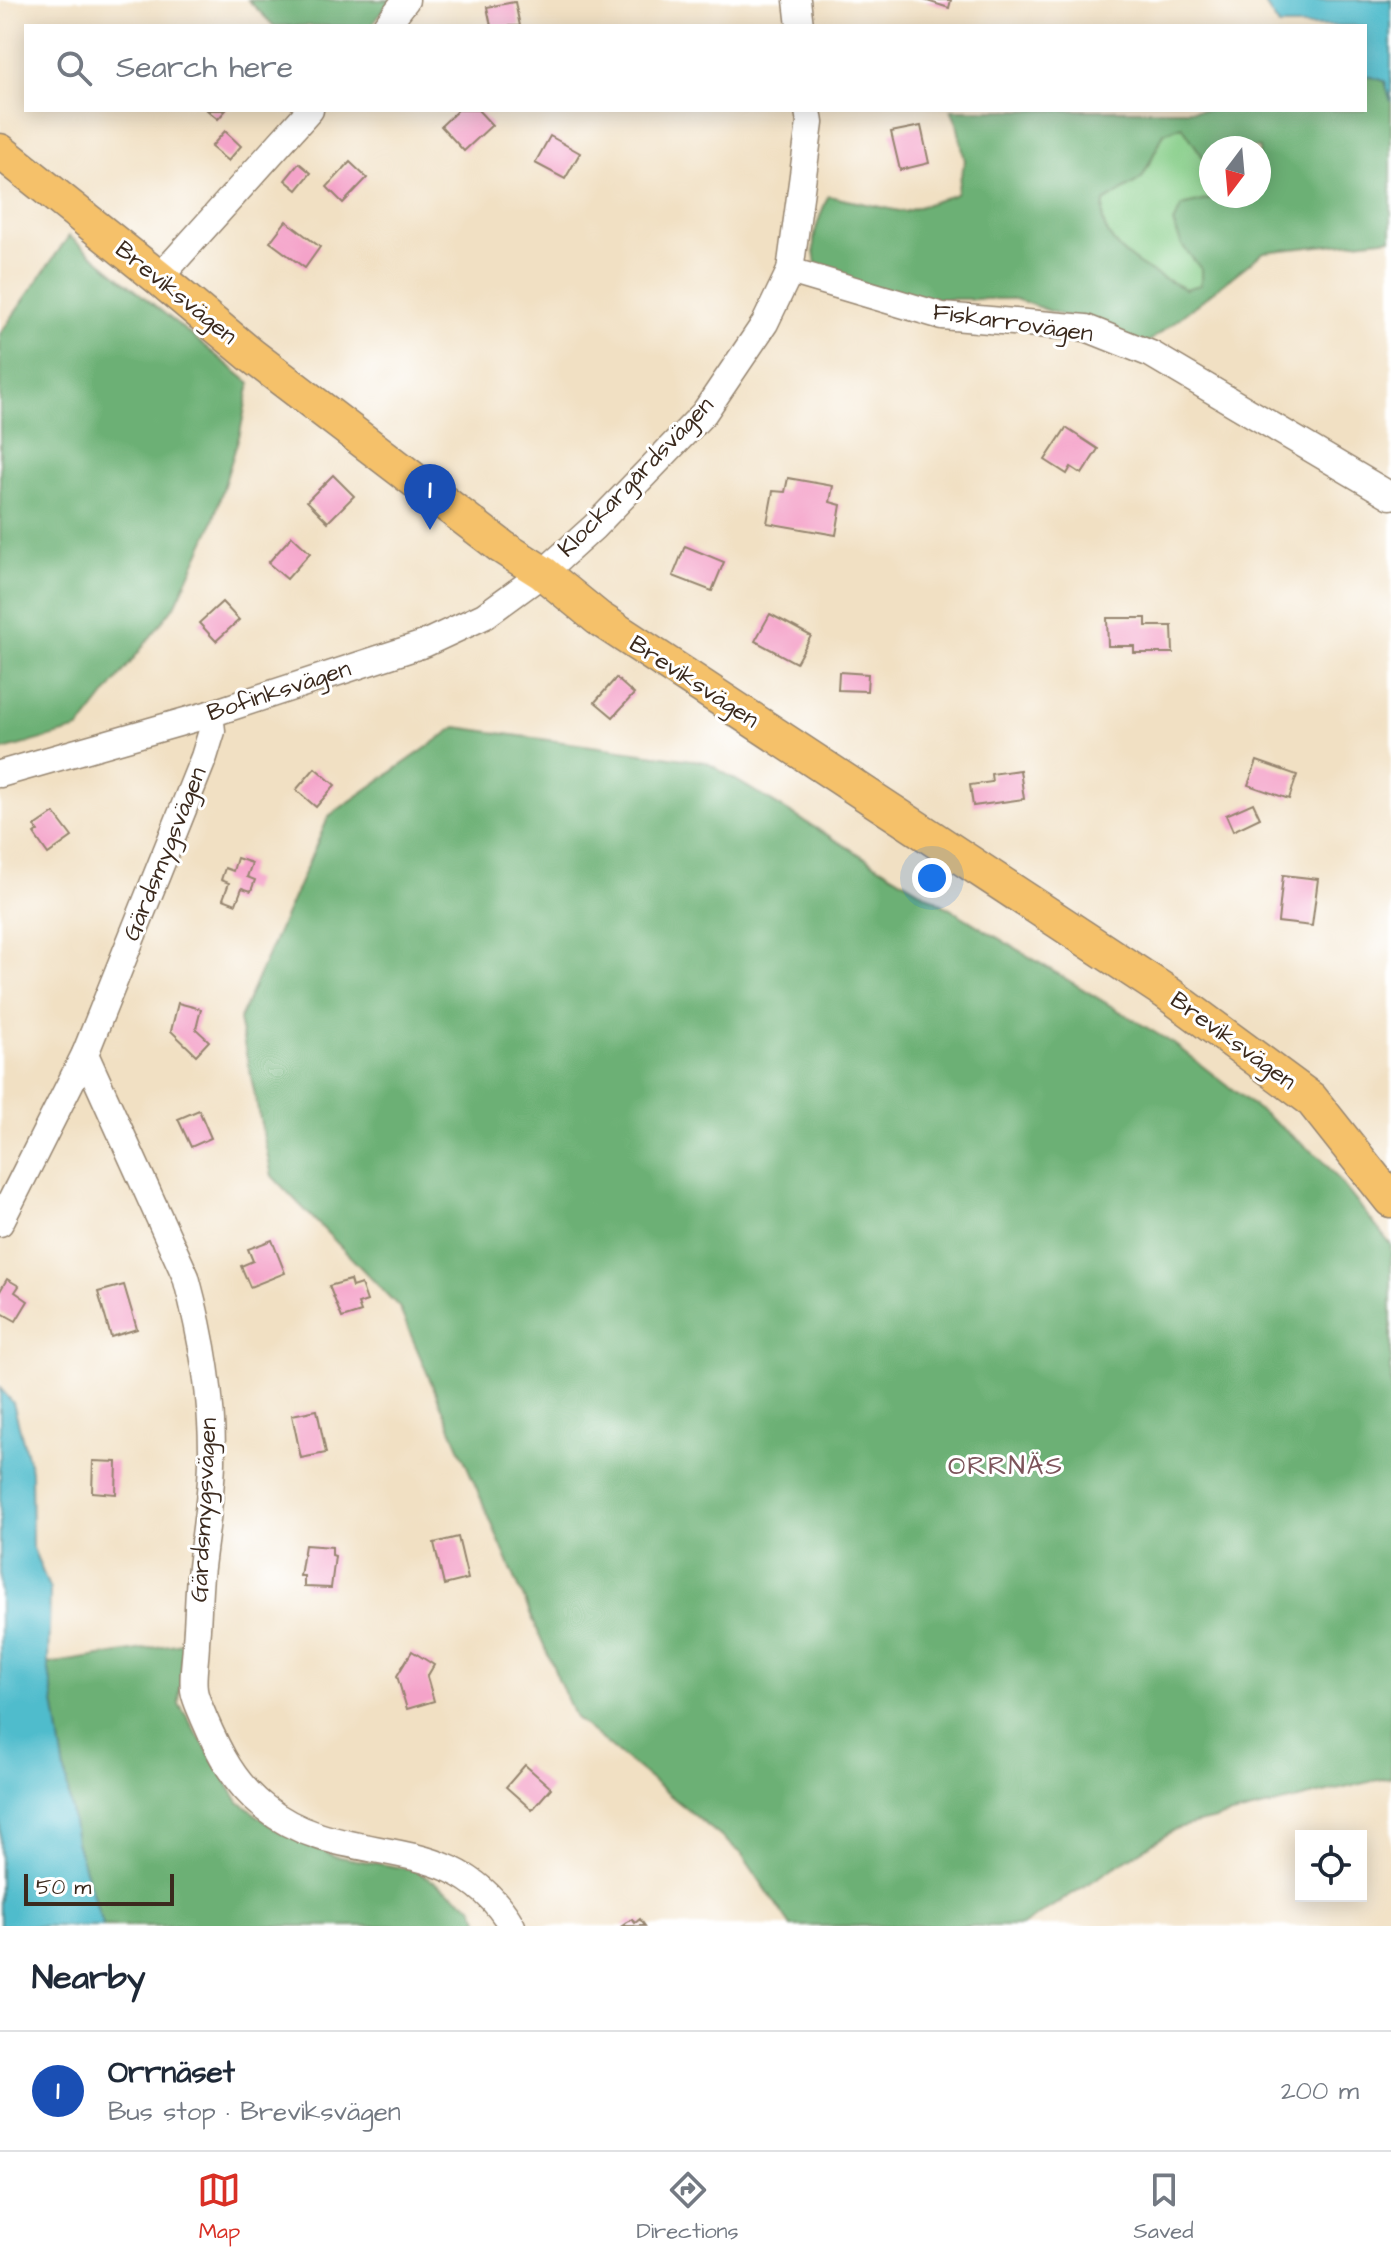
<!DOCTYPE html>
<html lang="en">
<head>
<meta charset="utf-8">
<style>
  :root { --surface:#fff; --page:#f6f6f7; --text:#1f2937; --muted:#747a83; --line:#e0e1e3; --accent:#d93025 }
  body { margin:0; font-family:"Architects Daughter",sans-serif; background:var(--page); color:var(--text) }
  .controls { position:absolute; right:24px; bottom:24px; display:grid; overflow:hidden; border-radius:0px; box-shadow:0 4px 20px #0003 }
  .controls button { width:72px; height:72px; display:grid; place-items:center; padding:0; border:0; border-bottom:2px solid var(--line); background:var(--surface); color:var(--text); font:40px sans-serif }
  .compass { position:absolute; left:1199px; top:136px; width:72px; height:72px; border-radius:50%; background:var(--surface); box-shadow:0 4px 20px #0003; rotate:196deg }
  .scale { position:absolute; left:24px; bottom:20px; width:150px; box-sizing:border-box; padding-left:8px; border:4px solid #3b2a1e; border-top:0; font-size:22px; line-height:28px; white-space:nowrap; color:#3b2a1e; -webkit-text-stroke:6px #fff; paint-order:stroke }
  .you { position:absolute; left:932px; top:878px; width:28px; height:28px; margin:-20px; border:6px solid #fff; border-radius:50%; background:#1a73e8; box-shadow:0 0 0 12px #1a73e833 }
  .badge { display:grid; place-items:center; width:52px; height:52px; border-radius:50%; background:var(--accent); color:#fff; font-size:26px; font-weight:700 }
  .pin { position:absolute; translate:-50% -66px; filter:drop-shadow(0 2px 4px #0008) }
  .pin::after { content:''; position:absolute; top:42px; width:28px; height:24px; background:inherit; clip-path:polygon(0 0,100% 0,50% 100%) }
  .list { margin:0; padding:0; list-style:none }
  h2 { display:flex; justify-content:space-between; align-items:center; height:104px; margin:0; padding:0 32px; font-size:34px }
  h2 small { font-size:26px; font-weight:400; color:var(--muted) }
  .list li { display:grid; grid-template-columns:52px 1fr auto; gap:24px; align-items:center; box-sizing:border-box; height:120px; padding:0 32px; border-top:2px solid var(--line) }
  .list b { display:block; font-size:30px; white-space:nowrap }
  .list p { margin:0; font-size:26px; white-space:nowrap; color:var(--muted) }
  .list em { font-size:26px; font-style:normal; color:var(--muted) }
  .icon { flex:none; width:44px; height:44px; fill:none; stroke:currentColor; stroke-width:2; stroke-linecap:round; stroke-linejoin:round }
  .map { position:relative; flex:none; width:1391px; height:1926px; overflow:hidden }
  .search { position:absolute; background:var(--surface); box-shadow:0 4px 20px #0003; left:24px; right:24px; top:24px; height:88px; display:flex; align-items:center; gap:20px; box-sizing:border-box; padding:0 28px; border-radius:0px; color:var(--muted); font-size:30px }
  .sheet { height:224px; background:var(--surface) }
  nav { display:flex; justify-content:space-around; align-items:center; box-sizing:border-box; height:112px; border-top:2px solid var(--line); background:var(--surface); font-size:22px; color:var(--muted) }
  nav a { display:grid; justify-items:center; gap:4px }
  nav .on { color:var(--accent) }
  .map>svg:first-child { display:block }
  .green { fill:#86cd88; stroke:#607c53; stroke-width:2 }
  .forest { fill:#6cb074; stroke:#546d49; stroke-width:2; fill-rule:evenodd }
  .water { fill:#50bccc; stroke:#467375; stroke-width:2 }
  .building { fill:#f4a3c9 }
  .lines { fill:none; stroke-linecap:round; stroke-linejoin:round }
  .minor-casing { stroke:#968570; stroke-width:29 }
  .major-casing { stroke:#968570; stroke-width:37 }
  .minor { stroke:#fff; stroke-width:26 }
  .major { stroke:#f5c16b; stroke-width:34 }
  .labels { text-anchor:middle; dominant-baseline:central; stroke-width:6; stroke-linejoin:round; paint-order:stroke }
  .street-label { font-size:24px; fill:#3b2a1e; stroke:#fff }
  .neighbourhood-label { font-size:26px; letter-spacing:2px; fill:#7c545a; stroke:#fff }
</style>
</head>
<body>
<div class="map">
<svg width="1391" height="1926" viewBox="0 0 1391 1926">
  <rect width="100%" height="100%" fill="#fff"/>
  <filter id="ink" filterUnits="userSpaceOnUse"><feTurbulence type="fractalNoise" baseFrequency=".0125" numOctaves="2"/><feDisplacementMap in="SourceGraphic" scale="16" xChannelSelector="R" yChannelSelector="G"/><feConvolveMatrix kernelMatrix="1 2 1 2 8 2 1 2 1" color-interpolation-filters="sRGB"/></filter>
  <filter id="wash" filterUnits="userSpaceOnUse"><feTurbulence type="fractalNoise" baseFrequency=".006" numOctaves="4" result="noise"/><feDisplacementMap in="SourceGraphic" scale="32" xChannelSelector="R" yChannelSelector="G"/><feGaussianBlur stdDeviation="1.8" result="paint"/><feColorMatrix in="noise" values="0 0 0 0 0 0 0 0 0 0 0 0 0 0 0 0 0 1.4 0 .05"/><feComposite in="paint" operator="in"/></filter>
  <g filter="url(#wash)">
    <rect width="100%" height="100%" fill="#f1e0c3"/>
    <path class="green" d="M 1183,125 L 1211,169 L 1212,196 L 1210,199 L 1182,206 L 1183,245 L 1201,269 L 1201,285 L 1185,289 C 1156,275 1112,256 1103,221 C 1102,216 1104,208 1104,202 L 1142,178 L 1164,133 Z"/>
    <g class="forest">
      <path d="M 248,0 L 391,0 L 371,26 L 274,26 Z"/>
      <path d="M 1365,75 L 1385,81 L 1391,102 L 1391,238 L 1264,252 L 1146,344 L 1015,299 L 921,299 L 819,274 C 808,241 816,227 828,196 L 904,212 L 956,194 L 965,161 L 957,123 L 951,110 L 1365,110 ZM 1182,126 L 1211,169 L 1211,148 L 1259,148 L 1259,196 L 1212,196 L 1210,199 L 1182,206 L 1173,223 L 1182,245 L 1201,269 L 1201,285 L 1185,289 C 1157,276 1111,254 1103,221 C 1102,216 1104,207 1104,202 L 1142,178 L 1164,133 Z"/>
      <path d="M 69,236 L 250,383 L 240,433 L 211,528 L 176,604 L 79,729 L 0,751 L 0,334 Z"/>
      <path d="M 456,727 L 706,762 L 1174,1044 L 1322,1159 L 1391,1245 L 1391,1777 L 1177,1828 L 1021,1926 L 791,1926 L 741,1853 L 575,1718 L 399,1307 L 272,1176 L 239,1020 L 329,816 Z"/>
      <path d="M 183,1643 L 179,1704 L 239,1802 L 280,1832 L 334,1856 L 415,1870 L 472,1906 L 482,1926 L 103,1926 L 76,1842 L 48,1664 Z"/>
    </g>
    <g class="water">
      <path d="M 1262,0 L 1391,0 L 1391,102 L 1385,81 L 1365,75 L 1365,26 L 1279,26 Z"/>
      <path d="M 0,1388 L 13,1403 L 31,1471 L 32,1546 L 50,1590 L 48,1664 L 76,1842 L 103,1926 L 0,1926 Z"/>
    </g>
    <g id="blocks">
      <g class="building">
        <path d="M 924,0 L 951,0 L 949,8 Z"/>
        <path d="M 515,2 L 520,26 L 491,26 L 487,7 Z"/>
        <path d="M 207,110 L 226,110 L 218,119 Z"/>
        <path d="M 458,110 L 478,110 L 492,125 L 464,151 L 441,126 Z"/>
        <path d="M 921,126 L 929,163 L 900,170 L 891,132 Z"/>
        <path d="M 225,131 L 241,146 L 228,161 L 211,147 Z"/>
        <path d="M 550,136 L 580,153 L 565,179 L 535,163 Z"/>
        <path d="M 350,162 L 367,178 L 343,203 L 327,187 Z"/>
        <path d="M 299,163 L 311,173 L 297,190 L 285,180 Z"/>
        <path d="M 286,221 L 320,247 L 305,268 L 270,242 Z"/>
        <path d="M 1066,428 L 1098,449 L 1082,474 L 1071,467 L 1067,474 L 1045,460 Z"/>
        <path d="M 333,475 L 354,496 L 328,522 L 307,501 Z"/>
        <path d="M 788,478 L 833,486 L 830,502 L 841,505 L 836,535 L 767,523 L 773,491 L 785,492 Z"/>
        <path d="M 292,536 L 310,553 L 287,579 L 268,563 Z"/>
        <path d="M 685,546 L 724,562 L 712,591 L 673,576 Z"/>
        <path d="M 222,602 L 239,620 L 216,641 L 199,623 Z"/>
        <path d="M 770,614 L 811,636 L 796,663 L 755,641 Z"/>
        <path d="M 1107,618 L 1146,618 L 1146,626 L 1172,626 L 1173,653 L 1134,653 L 1134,646 L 1108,646 Z"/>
        <path d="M 839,672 L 868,674 L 867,691 L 838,690 Z"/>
        <path d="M 616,678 L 634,694 L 613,717 L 595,702 Z"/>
        <path d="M 1257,761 L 1297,775 L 1289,799 L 1248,785 Z"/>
        <path d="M 315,768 L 335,785 L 316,807 L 296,790 Z"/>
        <path d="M 1020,770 L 1024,799 L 973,806 L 970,785 L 992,782 L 991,774 Z"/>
        <path d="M 1253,803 L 1260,818 L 1233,831 L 1226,815 Z"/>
        <path d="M 54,813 L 72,837 L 48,854 L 34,834 L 38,831 L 35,826 Z"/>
        <path d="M 237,858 L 252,863 L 247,877 L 255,880 L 251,891 L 242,888 L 236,904 L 223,899 L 229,883 L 221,880 L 225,868 L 233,871 Z"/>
        <path d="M 1283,875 L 1318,879 L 1312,926 L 1278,922 Z"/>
        <path d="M 178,1003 L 201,1009 L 196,1029 L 209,1041 L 196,1055 L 171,1031 Z"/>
        <path d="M 199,1110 L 211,1138 L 191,1147 L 178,1119 Z"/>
        <path d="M 272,1240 L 285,1273 L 250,1287 L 241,1266 L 253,1261 L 248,1249 Z"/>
        <path d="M 7,1279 L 19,1286 L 15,1292 L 28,1301 L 16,1321 L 0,1312 L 0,1291 Z"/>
        <path d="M 350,1280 L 352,1287 L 361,1284 L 367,1301 L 358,1304 L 361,1312 L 342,1318 L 329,1286 Z"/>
        <path d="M 124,1285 L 137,1329 L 111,1337 L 98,1292 Z"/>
        <path d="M 317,1410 L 326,1453 L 301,1458 L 292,1415 Z"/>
        <path d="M 93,1461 L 117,1462 L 116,1494 L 92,1492 Z"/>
        <path d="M 458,1537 L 468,1579 L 444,1585 L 434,1543 Z"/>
        <path d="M 305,1545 L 332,1547 L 332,1555 L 335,1556 L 331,1588 L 304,1587 L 304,1576 L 300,1576 Z"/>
        <path d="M 412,1651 L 434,1665 L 427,1677 L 434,1701 L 407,1709 L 397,1676 Z"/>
        <path d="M 525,1765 L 551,1788 L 532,1810 L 506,1787 Z"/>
        <path d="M 632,1919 L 635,1923 L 640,1919 L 645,1926 L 622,1926 Z"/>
      </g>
    </g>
  </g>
  <g filter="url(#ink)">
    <use href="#blocks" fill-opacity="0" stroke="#968570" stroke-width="2"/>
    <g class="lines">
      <g class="minor-casing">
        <g id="minor">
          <path d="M 797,0 L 800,26"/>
          <path d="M 386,26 L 406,0"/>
          <path d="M 790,271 L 942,316 L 1086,328 L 1151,354 L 1391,496"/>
          <path d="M 159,278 L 310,110"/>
          <path d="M 210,714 L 212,731 L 204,757 L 85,1054 L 186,1277 C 202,1336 213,1400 212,1462 C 211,1500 204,1538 200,1576 C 198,1598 198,1620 196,1642 C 196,1658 192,1675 194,1690 C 195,1699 201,1710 204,1718 C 219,1753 234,1783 264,1807 C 345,1873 452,1824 512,1926"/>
          <path d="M 0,774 L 210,714 L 424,644 L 484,616 L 543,573 L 594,527 L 704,413 L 765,323 L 790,271 L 810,123 L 808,110"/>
          <path d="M 0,1223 L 85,1054"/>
        </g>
      </g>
      <g class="major-casing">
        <path id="major" d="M 0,151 L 159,278 L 251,355 L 502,547 L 543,573 L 598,618 L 1166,992 L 1311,1099 L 1391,1200"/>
      </g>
      <use href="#minor" class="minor"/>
      <use href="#major" class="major"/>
    </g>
  </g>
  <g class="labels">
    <g class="street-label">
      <text transform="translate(176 293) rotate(39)">Breviksvägen</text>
      <text transform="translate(1013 323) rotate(8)">Fiskarrovägen</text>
      <text transform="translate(636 477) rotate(-46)">Klockargårdsvägen</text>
      <text transform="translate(694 682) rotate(33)">Breviksvägen</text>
      <text transform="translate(279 691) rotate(-18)">Bofinksvägen</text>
      <text transform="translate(165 854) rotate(-68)">Gärdsmygsvägen</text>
      <text transform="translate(1233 1041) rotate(36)">Breviksvägen</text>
      <text transform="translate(204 1510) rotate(-87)">Gärdsmygsvägen</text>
    </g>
    <g class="neighbourhood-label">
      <text x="1006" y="1466">ORRNÄS</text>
    </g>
  </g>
</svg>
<div class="controls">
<button><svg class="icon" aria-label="locate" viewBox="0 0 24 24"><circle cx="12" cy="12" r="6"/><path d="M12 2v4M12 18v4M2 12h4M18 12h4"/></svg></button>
</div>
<svg class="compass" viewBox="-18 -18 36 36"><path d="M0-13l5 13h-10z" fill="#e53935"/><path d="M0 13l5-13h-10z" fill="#747a83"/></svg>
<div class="scale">50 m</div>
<div class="you"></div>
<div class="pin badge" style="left:430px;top:530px;background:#1a4fb4">1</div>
<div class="search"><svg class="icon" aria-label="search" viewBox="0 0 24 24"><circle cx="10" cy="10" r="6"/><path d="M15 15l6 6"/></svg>Search here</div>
</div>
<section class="sheet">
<h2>Nearby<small></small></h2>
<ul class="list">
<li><span class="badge" style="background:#1a4fb4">1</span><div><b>Orrnäset</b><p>Bus stop · Breviksvägen</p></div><em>200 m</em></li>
</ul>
</section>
<nav>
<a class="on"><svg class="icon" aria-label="map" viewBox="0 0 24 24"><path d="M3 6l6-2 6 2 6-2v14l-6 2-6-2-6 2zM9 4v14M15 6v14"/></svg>Map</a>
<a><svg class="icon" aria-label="directions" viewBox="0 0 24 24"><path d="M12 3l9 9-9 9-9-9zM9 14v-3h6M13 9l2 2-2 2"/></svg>Directions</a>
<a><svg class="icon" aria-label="saved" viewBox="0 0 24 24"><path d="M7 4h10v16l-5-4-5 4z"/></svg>Saved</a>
</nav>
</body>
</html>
